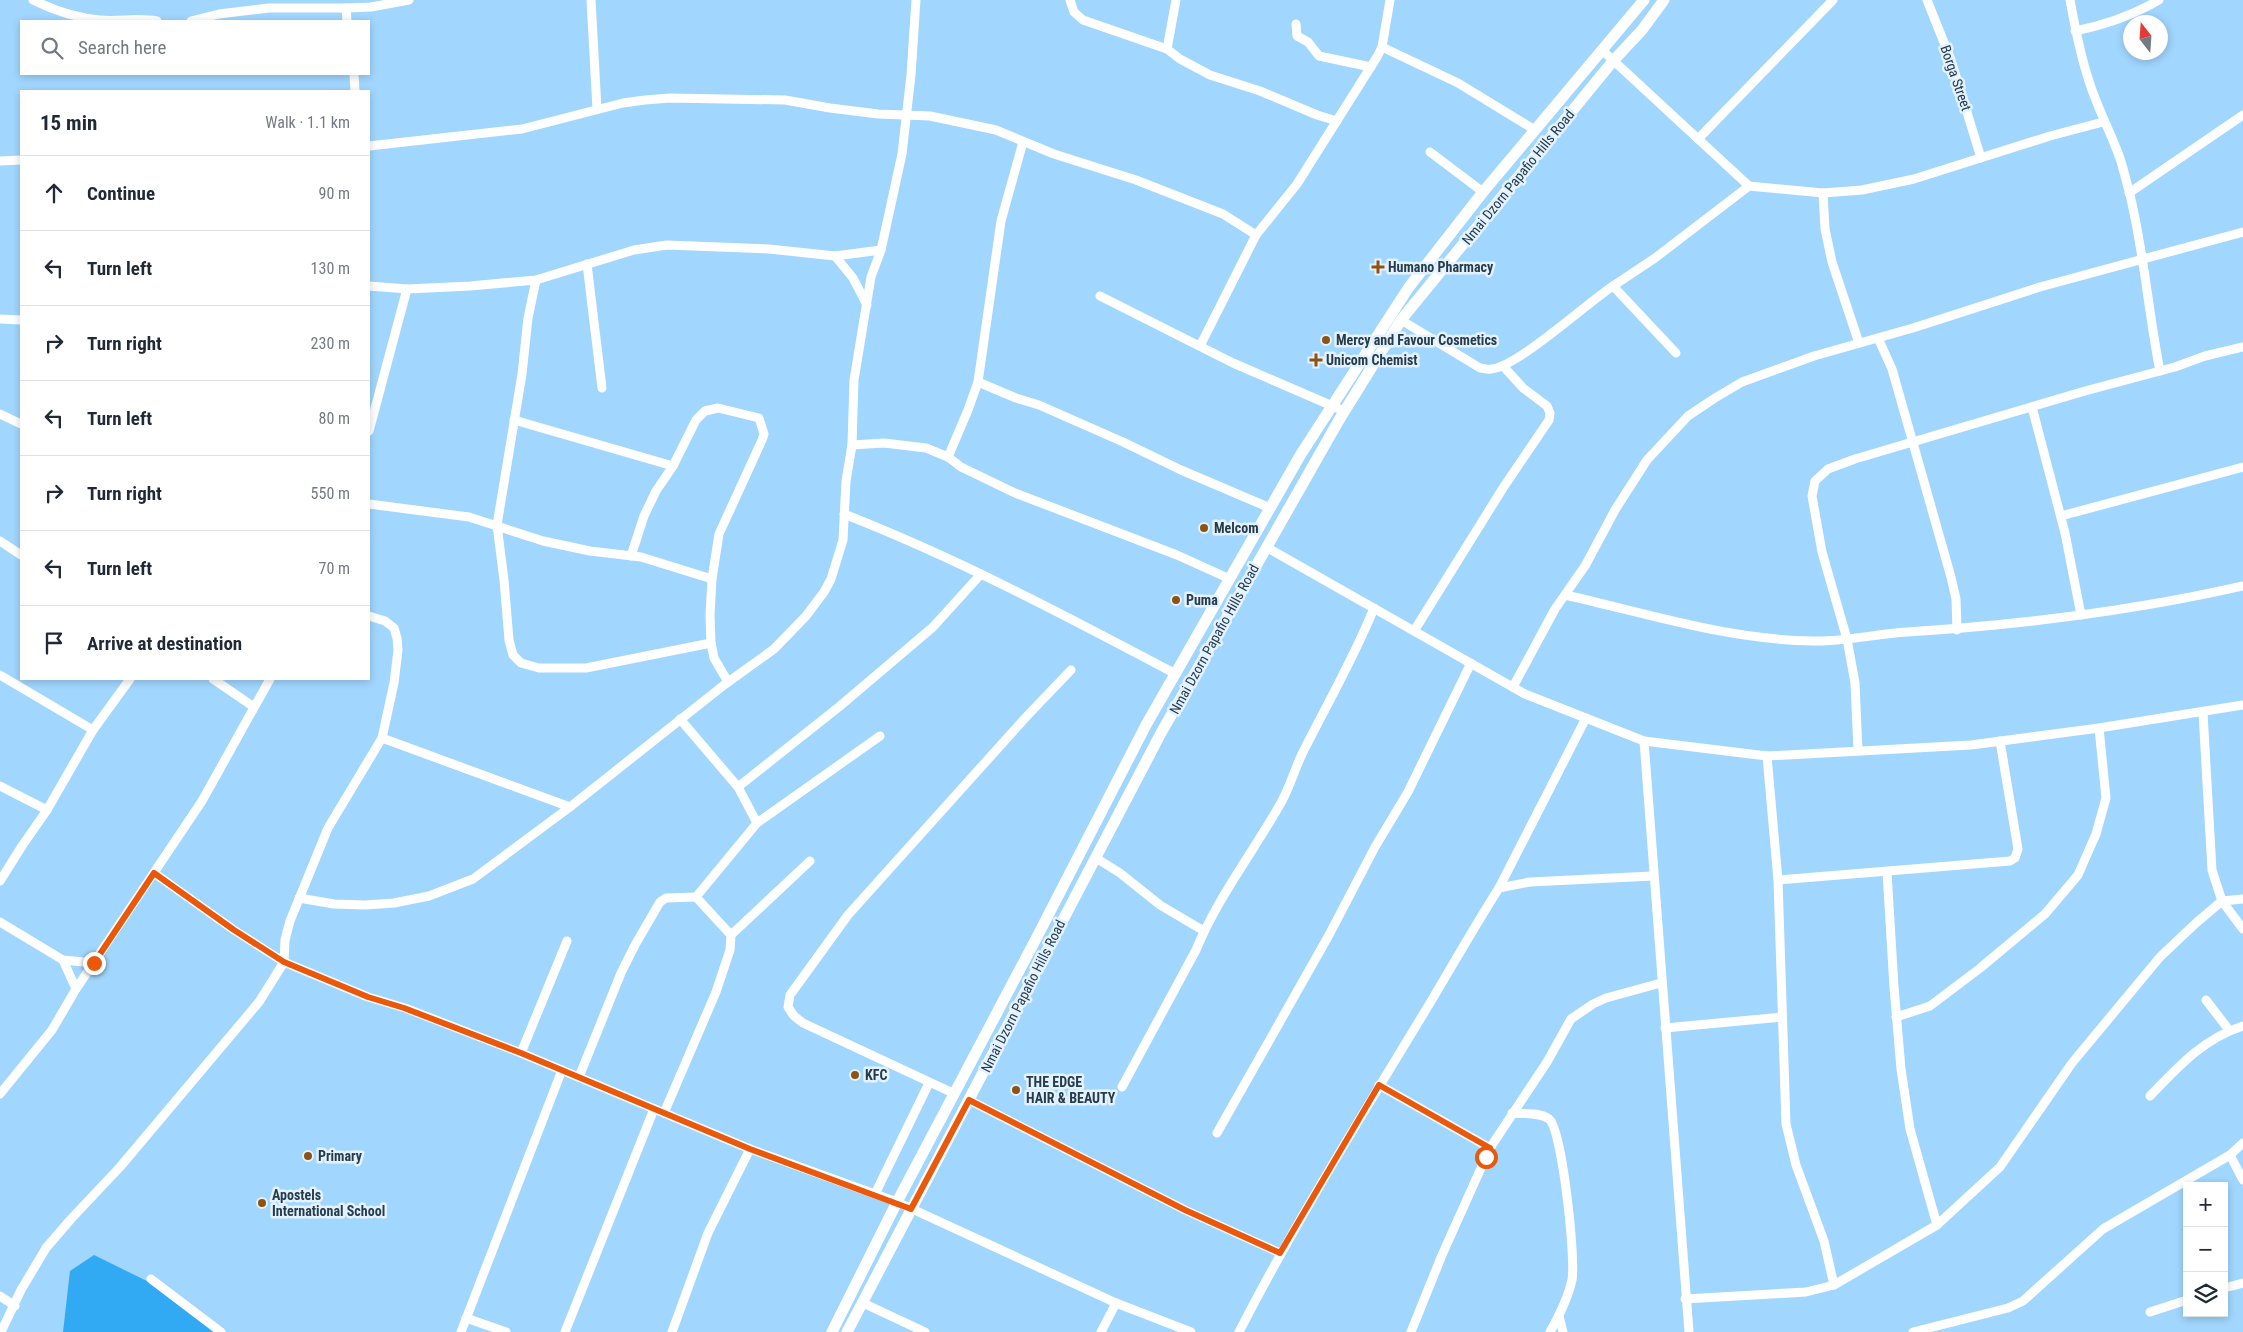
<!DOCTYPE html>
<html lang="en">
<head>
<meta charset="utf-8">
<style>
  :root { --surface:#fff; --page:#f2f2f3; --text:#1f2937; --muted:#747a83; --line:#e0e1e3 }
  body { margin:0; font-family:"Roboto Condensed",sans-serif; background:var(--page); color:var(--text) }
  .controls { position:absolute; right:15px; bottom:15px; display:grid; overflow:hidden; border-radius:0px; box-shadow:0 2px 8px #0003 }
  .controls button { width:45px; height:45px; display:grid; place-items:center; padding:0; border:0; border-bottom:1px solid var(--line); background:var(--surface); color:var(--text); font:25px sans-serif }
  .compass { position:absolute; left:2123px; top:15px; width:45px; height:45px; border-radius:50%; background:var(--surface); box-shadow:0 2px 8px #0003; rotate:343deg }
  .stop { position:absolute; width:15px; height:15px; margin:-11px; border:4px solid #ea580c; border-radius:50%; background:#fff }
  .stop.end { background:#ea580c; border-color:#fff; box-shadow:0 1px 5px #0008 }
  .list { margin:0; padding:0; list-style:none }
  h2 { display:flex; justify-content:space-between; align-items:center; height:65px; margin:0; padding:0 20px; font-size:21px }
  h2 small { font-size:16px; font-weight:400; color:var(--muted) }
  .list li { display:grid; grid-template-columns:32px 1fr auto; gap:15px; align-items:center; box-sizing:border-box; height:75px; padding:0 20px; border-top:1px solid var(--line) }
  .list b { display:block; font-size:19px; white-space:nowrap }
  .list em { font-size:16px; font-style:normal; color:var(--muted) }
  .icon { flex:none; width:28px; height:28px; fill:none; stroke:currentColor; stroke-width:2; stroke-linecap:round; stroke-linejoin:round }
  .map { position:relative; flex:none; width:2243px; height:1332px; overflow:hidden }
  .search { position:absolute; background:var(--surface); box-shadow:0 2px 8px #0003; left:20px; top:20px; width:350px; height:55px; display:flex; align-items:center; gap:12px; box-sizing:border-box; padding:0 18px; border-radius:0px; color:var(--muted); font-size:19px }
  .panel { position:absolute; background:var(--surface); box-shadow:0 2px 8px #0003; left:20px; top:90px; width:350px; height:590px; border-radius:0px }
  .map>svg:first-child { display:block }
  .water { fill:#31aaf3 }
  .lines { fill:none; stroke-linecap:round; stroke-linejoin:round }
  .minor { stroke:#fff; stroke-width:9 }
  .tertiary { stroke:#fff; stroke-width:11 }
  .route { stroke:#ea580c; stroke-width:6 }
  .poi-dot { fill:#8e5211; stroke:#e3f2fe; stroke-width:2 }
  .labels { text-anchor:middle; dominant-baseline:central; stroke-width:5; stroke-linejoin:round; paint-order:stroke }
  .street-label { font-size:14px; fill:#263c4b; stroke:#e3f2fe }
  .poi-label { font-size:14px; font-weight:bold; fill:#263c4b; stroke:#e3f2fe; text-anchor:start }
</style>
</head>
<body>
<div class="map">
<svg width="2243" height="1332" viewBox="0 0 2243 1332">
  <rect width="100%" height="100%" fill="#a1d6fe"/>
  <path class="water" d="M 94,1255 L 159,1287 L 221,1332 L 63,1332 L 70,1271 Z"/>
  <g class="lines">
    <g class="minor">
      <path d="M 33,0 C 53,10 77,18 100,20 C 120,22 136,17 157,21"/>
      <path d="M 591,0 L 597,109"/>
      <path d="M 1070,0 L 1074,12 L 1083,20 L 1167,49 L 1180,59 L 1210,75 L 1260,91 L 1317,115 L 1337,121"/>
      <path d="M 1927,0 L 1951,60 L 1981,158"/>
      <path d="M 2070,0 C 2075,27 2080,55 2089,81 C 2096,104 2107,125 2116,148 C 2122,161 2125,177 2129,191 C 2144,250 2148,311 2160,371"/>
      <path d="M 346,8 L 347,21"/>
      <path d="M 191,21 L 219,14 L 269,8 L 346,8 L 371,7 L 409,0"/>
      <path d="M 1296,24 L 1297,36 L 1308,42 L 1319,56 L 1371,67"/>
      <path d="M 2075,31 C 2105,25 2132,16 2159,0"/>
      <path d="M 1382,47 L 1458,83 L 1535,130"/>
      <path d="M 1167,49 L 1176,0"/>
      <path d="M 1603,51 L 1749,186 L 1823,193 L 1862,190 L 1914,179 L 2050,136 L 2103,122"/>
      <path d="M 354,74 L 355,91"/>
      <path d="M 1698,139 L 1833,0"/>
      <path d="M 369,146 L 522,129 L 623,103 L 645,100 L 670,98 L 785,100 L 830,108 L 878,114 L 930,116 L 996,130 L 1054,154 L 1136,180 L 1223,214 L 1256,235"/>
      <path d="M 1430,152 L 1483,192"/>
      <path d="M 0,161 L 21,160"/>
      <path d="M 1823,193 L 1825,229 L 1832,262 L 1859,343"/>
      <path d="M 2129,193 L 2243,115"/>
      <path d="M 835,256 L 853,278 L 867,305"/>
      <path d="M 587,264 L 602,388"/>
      <path d="M 536,280 L 528,318 L 522,374 L 497,525 L 504,580 L 509,640 L 513,655 L 521,663 L 539,668 L 586,668 L 711,643"/>
      <path d="M 369,286 L 407,289 L 470,286 L 536,280 L 634,250 L 667,245 L 769,249 L 835,256 L 881,250"/>
      <path d="M 1613,286 L 1655,258 L 1749,186"/>
      <path d="M 1100,296 L 1233,363 L 1344,411"/>
      <path d="M 0,319 L 21,320"/>
      <path d="M 1401,320 L 1480,368 C 1483,368 1488,370 1491,369 C 1516,368 1587,303 1613,286 L 1676,353"/>
      <path d="M 1878,338 L 1892,369 L 1951,577 L 1956,599 L 1957,630"/>
      <path d="M 1200,346 L 1256,235 L 1297,184 L 1377,57 L 1382,47 L 1390,0"/>
      <path d="M 978,382 L 1016,398 L 1039,405 L 1123,442 L 1181,470 L 1270,508"/>
      <path d="M 2032,407 L 2065,533 L 2081,615"/>
      <path d="M 0,414 L 21,424"/>
      <path d="M 514,420 L 673,466"/>
      <path d="M 369,431 L 407,289"/>
      <path d="M 852,445 L 884,443 L 926,448 L 948,457 L 961,467 L 1015,493 L 1177,555 L 1230,579"/>
      <path d="M 948,457 L 968,410 L 978,382 L 1001,221 L 1023,142"/>
      <path d="M 369,504 L 469,517 L 543,541 L 590,551 L 641,557 L 712,579"/>
      <path d="M 844,514 C 959,559 1068,617 1176,674"/>
      <path d="M 2061,516 L 2243,467"/>
      <path d="M 0,541 L 21,555"/>
      <path d="M 1266,547 L 1525,694 L 1644,741 L 1767,756 L 1971,745 L 2099,728 L 2243,705"/>
      <path d="M 631,556 L 644,516 L 656,491 L 673,466 L 696,420 L 705,411 L 718,408 L 759,418 L 764,434 L 762,440 L 719,534 L 712,579 L 710,615 L 711,643 L 714,658 L 728,682"/>
      <path d="M 1565,595 C 1646,613 1728,640 1813,641 C 1844,642 1875,634 1907,632 C 2019,625 2133,611 2243,586"/>
      <path d="M 1414,631 L 1503,488 L 1549,420 L 1550,413 L 1547,406 L 1523,388 L 1503,366"/>
      <path d="M 0,675 L 93,730"/>
      <path d="M 213,679 L 254,707"/>
      <path d="M 1513,687 L 1555,609 L 1585,566 L 1615,510 L 1647,460 L 1688,416 L 1715,398 L 1742,382 L 1814,356 L 1913,328 L 2040,287 L 2243,232"/>
      <path d="M 2203,713 L 2212,870 L 2222,901 L 2243,929"/>
      <path d="M 680,719 L 738,787 L 757,823"/>
      <path d="M 382,738 L 570,807"/>
      <path d="M 1644,741 L 1689,1332"/>
      <path d="M 1858,751 L 1855,683 L 1847,639 L 1822,552 L 1812,496 L 1815,481 L 1828,469 L 1855,459 L 2085,391 L 2175,367 L 2205,356 L 2243,347"/>
      <path d="M 1767,756 L 1778,880 L 1786,1124 L 1796,1165 L 1824,1241 L 1834,1285"/>
      <path d="M 0,786 L 47,810"/>
      <path d="M 738,787 L 840,706 L 933,627 L 981,574"/>
      <path d="M 1096,858 L 1120,873 L 1160,905 L 1204,931"/>
      <path d="M 1887,872 L 1894,987 L 1901,1069 L 1910,1129 L 1937,1225"/>
      <path d="M 154,873 L 234,930 L 284,962 L 368,997 L 405,1008 L 521,1053 L 750,1149 L 897,1202 L 1116,1303 L 1191,1332"/>
      <path d="M 1778,880 L 2010,861 L 2015,858 L 2018,849 L 2000,741"/>
      <path d="M 0,881 L 22,846 L 47,810 L 93,730 L 130,679"/>
      <path d="M 1499,888 L 1586,718"/>
      <path d="M 696,897 L 757,823 L 880,736"/>
      <path d="M 299,898 L 334,904 L 365,905 L 394,903 L 429,896 L 473,879 L 570,807 L 724,685 L 774,649 L 806,616 L 824,592 L 831,579 L 843,540 L 846,481 L 852,445 L 854,380 L 871,277 L 881,250 L 902,154 L 911,75 L 916,0"/>
      <path d="M 0,922 L 63,960 L 94,963"/>
      <path d="M 731,935 L 810,861"/>
      <path d="M 63,960 L 76,989"/>
      <path d="M 2206,1000 L 2229,1030"/>
      <path d="M 1896,1017 L 1930,1006 L 1979,969 L 2045,914 L 2078,875 L 2096,834 L 2106,798 L 2099,728"/>
      <path d="M 1665,1028 L 1782,1017"/>
      <path d="M 521,1053 L 567,941"/>
      <path d="M 579,1077 L 621,973 L 635,945 L 660,902 L 666,898 L 696,897 L 731,935 L 730,950 L 716,992 L 664,1113"/>
      <path d="M 1379,1085 L 1490,1148"/>
      <path d="M 1122,1087 L 1196,950 C 1217,899 1251,855 1278,808 C 1289,791 1294,770 1303,752 C 1327,704 1354,658 1374,608"/>
      <path d="M 953,1093 L 803,1023 L 794,1016 L 788,1007 L 790,995 L 848,915 L 1026,717 L 1071,670"/>
      <path d="M 0,1094 L 52,1030 L 76,989 L 202,801 L 270,679"/>
      <path d="M 2150,1096 C 2178,1067 2204,1038 2243,1026"/>
      <path d="M 969,1100 L 1185,1210 L 1280,1253"/>
      <path d="M 1512,1113 C 1523,1114 1540,1112 1549,1119 C 1562,1128 1576,1260 1572,1280 C 1568,1298 1559,1316 1550,1332"/>
      <path d="M 1217,1133 L 1329,935 L 1375,847 L 1408,792 L 1471,663"/>
      <path d="M 2243,1143 L 2230,1155 L 2243,1180"/>
      <path d="M 875,1194 L 929,1083"/>
      <path d="M 151,1279 L 221,1332"/>
      <path d="M 2224,1288 L 2243,1283"/>
      <path d="M 0,1296 L 15,1306"/>
      <path d="M 1685,1299 L 1806,1292 L 1834,1285 L 1937,1225 L 2000,1167 L 2072,1063 L 2160,957 L 2196,923 L 2222,901 L 2243,899"/>
      <path d="M 863,1303 L 925,1332"/>
      <path d="M 2150,1312 L 2187,1300"/>
      <path d="M 1559,1316 L 1563,1332"/>
      <path d="M 466,1318 L 506,1332"/>
      <path d="M 1,1332 L 21,1290 L 46,1248 L 71,1219 L 120,1167 L 259,1002 L 284,962 L 285,940 L 290,921 L 328,828 L 382,738 L 394,683 L 398,650 L 397,638 L 394,628 L 385,621 L 369,616"/>
      <path d="M 461,1332 L 562,1070"/>
      <path d="M 565,1332 L 654,1109"/>
      <path d="M 672,1332 L 708,1233 L 750,1149"/>
      <path d="M 1101,1332 L 1116,1303"/>
      <path d="M 1239,1332 C 1298,1217 1366,1109 1433,998 C 1455,961 1476,924 1499,888 L 1530,882 L 1653,876"/>
      <path d="M 1411,1332 L 1442,1255 L 1490,1148 L 1547,1062 L 1571,1019 L 1593,1004 L 1606,998 L 1661,983"/>
      <path d="M 1913,1332 L 2008,1308 L 2023,1301 L 2103,1229 L 2230,1155"/>
    </g>
    <g class="tertiary">
      <path d="M 832,1332 L 897,1202 L 1038,935 L 1146,725 L 1301,454 L 1409,287 L 1483,192 L 1644,0"/>
      <path d="M 847,1332 L 1161,733 L 1339,420 L 1401,320 L 1613,61 L 1642,30 L 1664,0"/>
    </g>
  </g>
  <g class="lines">
    <path class="route" d="M 94,963 L 154,873 L 234,930 L 284,962 L 368,997 L 404,1008 L 521,1053 L 750,1149 L 911,1209 L 969,1100 L 1185,1210 L 1280,1253 L 1379,1085 L 1490,1148 L 1486,1157"/>
  </g>
  <g class="poi-dot">
    <path d="M1375.5 259.5h5v5h5v5h-5v5h-5v-5h-5v-5h5z"/>
    <circle cx="1326" cy="340" r="5"/>
    <path d="M1313.5 352.5h5v5h5v5h-5v5h-5v-5h-5v-5h5z"/>
    <circle cx="1204" cy="528" r="5"/>
    <circle cx="1176" cy="600" r="5"/>
    <circle cx="855" cy="1075" r="5"/>
    <circle cx="1016" cy="1090" r="5"/>
    <circle cx="308" cy="1156" r="5"/>
    <circle cx="262" cy="1203" r="5"/>
  </g>
  <g class="labels">
    <g class="street-label">
      <text transform="translate(1956 78) rotate(71)">Borga Street</text>
      <text transform="translate(1518 177) rotate(-51)">Nmai Dzorn Papafio Hills Road</text>
      <text transform="translate(1214 639) rotate(-61)">Nmai Dzorn Papafio Hills Road</text>
      <text transform="translate(1023 996) rotate(-63)">Nmai Dzorn Papafio Hills Road</text>
    </g>
    <g class="poi-label">
      <text x="1388" y="267">Humano Pharmacy</text>
      <text x="1336" y="340">Mercy and Favour Cosmetics</text>
      <text x="1326" y="360">Unicom Chemist</text>
      <text x="1214" y="528">Melcom</text>
      <text x="1186" y="600">Puma</text>
      <text x="865" y="1075">KFC</text>
      <text x="1026" y="1082">THE EDGE<tspan x="1026" dy="16">HAIR &amp; BEAUTY</tspan></text>
      <text x="318" y="1156">Primary</text>
      <text x="272" y="1195">Apostels<tspan x="272" dy="16">International School</tspan></text>
    </g>
  </g>
</svg>
<div class="controls">
<button>+</button>
<button>−</button>
<button><svg class="icon" aria-label="layers" viewBox="0 0 24 24"><path d="M12 4l9 5-9 5-9-5zM3 14l9 5 9-5"/></svg></button>
</div>
<svg class="compass" viewBox="-18 -18 36 36"><path d="M0-13l5 13h-10z" fill="#e53935"/><path d="M0 13l5-13h-10z" fill="#747a83"/></svg>
<div class="stop" style="left:1486px;top:1157px"></div>
<div class="stop end" style="left:94px;top:963px"></div>
<div class="search"><svg class="icon" aria-label="search" viewBox="0 0 24 24"><circle cx="10" cy="10" r="6"/><path d="M15 15l6 6"/></svg>Search here</div>
<section class="panel">
<h2>15 min<small>Walk · 1.1 km</small></h2>
<ul class="list">
<li><svg class="icon" aria-label="ahead" viewBox="0 0 24 24"><path d="M12 20V5M6 11l6-6 6 6"/></svg><div><b>Continue</b></div><em>90 m</em></li>
<li><svg class="icon" aria-label="left" viewBox="0 0 24 24"><path d="M17 20v-9H6M10 6l-5 5 5 5"/></svg><div><b>Turn left</b></div><em>130 m</em></li>
<li><svg class="icon" aria-label="right" viewBox="0 0 24 24"><path d="M7 20v-9h11M14 6l5 5-5 5"/></svg><div><b>Turn right</b></div><em>230 m</em></li>
<li><svg class="icon" aria-label="left" viewBox="0 0 24 24"><path d="M17 20v-9H6M10 6l-5 5 5 5"/></svg><div><b>Turn left</b></div><em>80 m</em></li>
<li><svg class="icon" aria-label="right" viewBox="0 0 24 24"><path d="M7 20v-9h11M14 6l5 5-5 5"/></svg><div><b>Turn right</b></div><em>550 m</em></li>
<li><svg class="icon" aria-label="left" viewBox="0 0 24 24"><path d="M17 20v-9H6M10 6l-5 5 5 5"/></svg><div><b>Turn left</b></div><em>70 m</em></li>
<li><svg class="icon" aria-label="arrive" viewBox="0 0 24 24"><path d="M6 21V4h12l-3 4 3 4H6"/></svg><div><b>Arrive at destination</b></div></li>
</ul>
</section>
</div>
</body>
</html>
